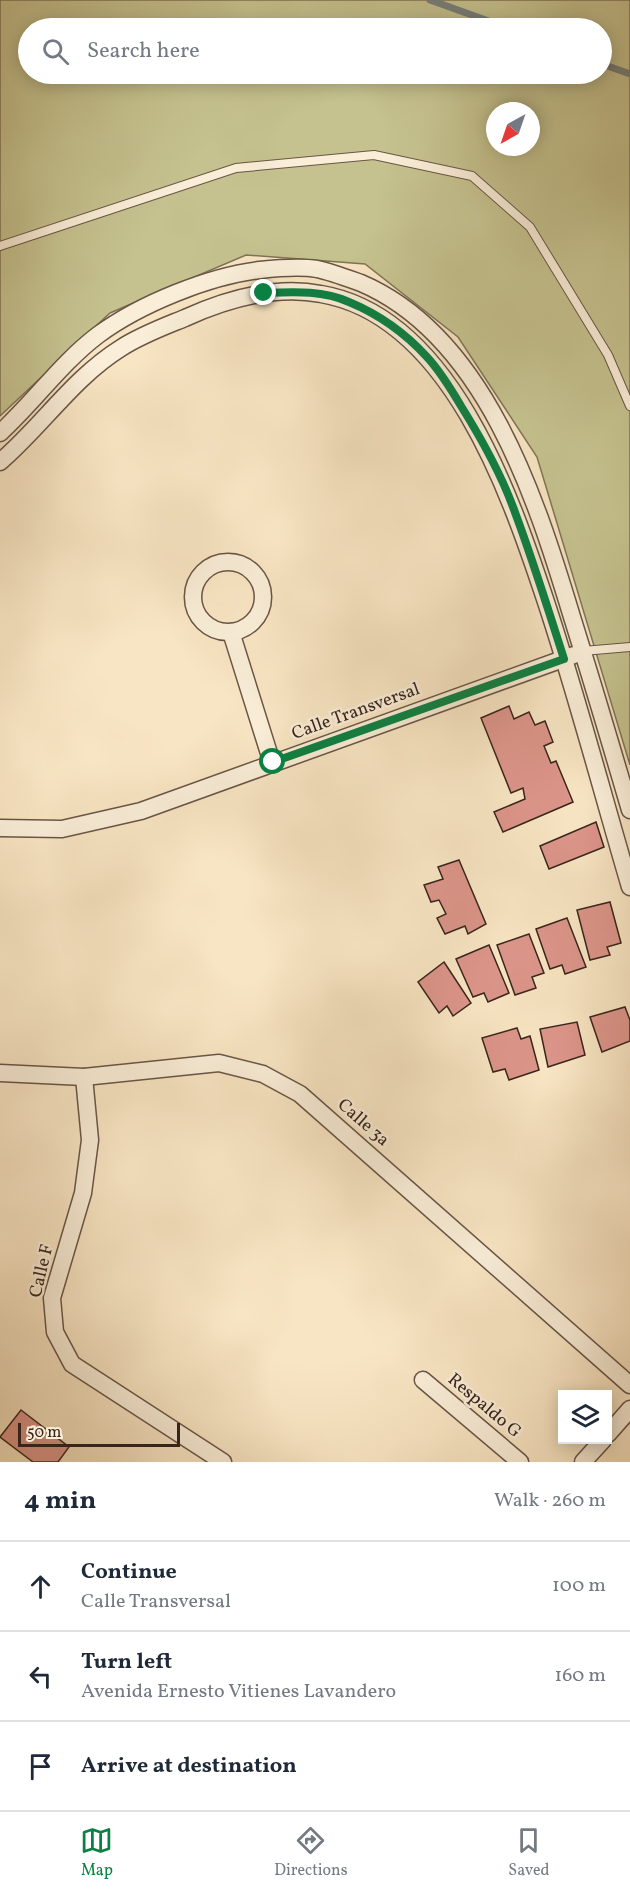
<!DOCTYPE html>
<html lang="en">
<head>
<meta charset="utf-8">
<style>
  :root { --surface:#fff; --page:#f6f6f7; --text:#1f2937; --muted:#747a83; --line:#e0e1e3; --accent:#0b8043 }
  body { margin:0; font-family:Vollkorn,serif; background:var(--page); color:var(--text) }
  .controls { position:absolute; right:18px; bottom:18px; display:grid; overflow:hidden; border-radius:0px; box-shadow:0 3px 15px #0003 }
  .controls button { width:54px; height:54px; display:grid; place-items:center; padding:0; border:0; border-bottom:2px solid var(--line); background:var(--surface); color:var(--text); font:30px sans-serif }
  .compass { position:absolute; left:486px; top:102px; width:54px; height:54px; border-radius:50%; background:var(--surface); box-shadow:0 3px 15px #0003; rotate:220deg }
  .scale { position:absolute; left:18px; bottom:15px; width:162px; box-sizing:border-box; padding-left:6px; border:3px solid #39251c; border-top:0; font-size:16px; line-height:21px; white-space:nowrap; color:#39251c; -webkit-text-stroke:4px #faeed8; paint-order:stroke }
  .stop { position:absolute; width:18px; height:18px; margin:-14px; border:4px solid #0b8043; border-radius:50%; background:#fff }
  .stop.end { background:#0b8043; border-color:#fff; box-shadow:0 2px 6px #0008 }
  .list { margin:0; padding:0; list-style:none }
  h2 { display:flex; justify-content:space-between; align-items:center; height:78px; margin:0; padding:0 24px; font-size:26px }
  h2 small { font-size:20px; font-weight:400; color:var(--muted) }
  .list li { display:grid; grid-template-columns:39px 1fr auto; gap:18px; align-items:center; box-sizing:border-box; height:90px; padding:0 24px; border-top:2px solid var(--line) }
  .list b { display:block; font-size:22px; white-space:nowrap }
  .list p { margin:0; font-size:20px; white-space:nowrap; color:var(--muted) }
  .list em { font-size:20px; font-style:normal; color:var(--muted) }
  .icon { flex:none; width:33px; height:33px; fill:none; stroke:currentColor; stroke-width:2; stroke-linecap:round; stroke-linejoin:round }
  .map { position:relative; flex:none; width:630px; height:1462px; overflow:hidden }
  .search { position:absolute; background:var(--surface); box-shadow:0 3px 15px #0003; left:18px; right:18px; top:18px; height:66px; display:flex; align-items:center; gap:15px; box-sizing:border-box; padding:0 21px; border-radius:33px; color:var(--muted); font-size:22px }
  .sheet { height:348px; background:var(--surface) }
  nav { display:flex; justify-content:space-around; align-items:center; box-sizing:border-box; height:84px; border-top:2px solid var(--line); background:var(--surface); font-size:16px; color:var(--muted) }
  nav a { display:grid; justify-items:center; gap:3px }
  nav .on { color:var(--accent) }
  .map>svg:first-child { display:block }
  .green { fill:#c5c28f; stroke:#7f7456; stroke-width:1.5; fill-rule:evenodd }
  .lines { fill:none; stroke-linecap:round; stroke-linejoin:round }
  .stream { stroke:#77807c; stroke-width:7 }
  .building { fill:#dc958a; stroke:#39251c; stroke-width:1.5 }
  .lane-casing { stroke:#695546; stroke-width:10 }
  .street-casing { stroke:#695546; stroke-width:19 }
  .lane { stroke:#faeed8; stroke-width:8 }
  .street { stroke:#faeed8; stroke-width:16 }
  .route { stroke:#0b8043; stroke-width:8 }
  .labels { text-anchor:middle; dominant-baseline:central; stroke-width:5; stroke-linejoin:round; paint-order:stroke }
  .street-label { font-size:18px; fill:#39251c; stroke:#faeed8 }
</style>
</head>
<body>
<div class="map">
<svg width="630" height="1462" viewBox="0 0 630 1462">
  <rect width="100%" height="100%" fill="#f8e5c3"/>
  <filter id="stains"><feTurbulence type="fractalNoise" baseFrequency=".00333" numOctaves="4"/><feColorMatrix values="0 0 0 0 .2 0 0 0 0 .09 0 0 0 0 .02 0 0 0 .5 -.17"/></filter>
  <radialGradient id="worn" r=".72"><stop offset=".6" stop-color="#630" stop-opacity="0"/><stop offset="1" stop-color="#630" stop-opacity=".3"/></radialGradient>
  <path class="green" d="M 0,0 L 630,0 L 630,765 L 537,457 L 458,337 L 365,264 L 246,255 L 110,313 L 0,416 ZM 28,28 L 602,28 L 602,74 L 28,74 ZM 495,111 L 531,111 L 531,147 L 495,147 Z"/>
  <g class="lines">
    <g class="stream">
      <path d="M 430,0 L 508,28"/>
      <path d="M 602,64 L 630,74"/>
    </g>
  </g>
  <g class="building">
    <path d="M 509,706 L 514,719 L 529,712 L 535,725 L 545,721 L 553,742 L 544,746 L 551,763 L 556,761 L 573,802 L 503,832 L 494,812 L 525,799 L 523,788 L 511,793 L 481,718 Z"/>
    <path d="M 596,822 L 604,847 L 549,869 L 540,846 Z"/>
    <path d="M 459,860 L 486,924 L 468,934 L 465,926 L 445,934 L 437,918 L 446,914 L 439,900 L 431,902 L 424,885 L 443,879 L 438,867 Z"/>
    <path d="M 610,902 L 621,943 L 607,947 L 610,955 L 590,960 L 577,910 Z"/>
    <path d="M 567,918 L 586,967 L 565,974 L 562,965 L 550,969 L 536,929 Z"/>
    <path d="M 529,934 L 544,973 L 532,977 L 536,988 L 515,995 L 497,945 Z"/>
    <path d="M 489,945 L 509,993 L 488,1002 L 484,993 L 473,997 L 456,959 Z"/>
    <path d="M 444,962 L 471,1003 L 453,1016 L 447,1006 L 439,1013 L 418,982 Z"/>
    <path d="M 625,1007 L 630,1020 L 630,1041 L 602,1052 L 590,1017 Z"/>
    <path d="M 577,1022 L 585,1055 L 548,1067 L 540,1029 Z"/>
    <path d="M 517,1028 L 521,1039 L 530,1036 L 539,1070 L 509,1080 L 505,1069 L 493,1072 L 482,1038 Z"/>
    <path d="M 21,1410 L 69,1447 L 58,1462 L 33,1462 L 0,1437 Z"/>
  </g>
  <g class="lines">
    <g class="lane-casing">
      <g id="lane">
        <path d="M 0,246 L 236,168 L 374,155 L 472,176 L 530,227 L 608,355 L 630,406"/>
        <path d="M 583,651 L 630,647"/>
      </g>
    </g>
    <g class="street-casing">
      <g id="street">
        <path d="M 0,433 C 34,402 61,363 98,335 C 140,304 209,276 260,270 C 278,268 299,266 317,269 C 331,272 347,278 361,283 C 485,336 536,498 572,617 C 592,681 611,745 630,810"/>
        <path d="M 0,462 C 42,426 73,378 121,348 C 141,335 163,327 185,318 C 227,299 275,285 321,294 C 450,316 510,494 546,602 C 577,696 602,792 630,887"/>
        <circle cx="228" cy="597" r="35"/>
        <path d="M 231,632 L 272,763"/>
        <path d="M 0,828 L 62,829 L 141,811 L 574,655"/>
        <path d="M 0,1073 L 84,1077 L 219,1063 L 263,1074 L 300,1094 L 630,1385"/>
        <path d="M 84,1077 L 90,1140 L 83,1193 L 52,1298 L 55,1332 L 72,1364 L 223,1462"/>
        <path d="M 423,1380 L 520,1462"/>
        <path d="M 608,1434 L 630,1409"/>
        <path d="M 583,1462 L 603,1440"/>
      </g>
    </g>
    <use href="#lane" class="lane"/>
    <use href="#street" class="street"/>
  </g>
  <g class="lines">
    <path class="route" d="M 264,293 C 293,292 322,290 349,302 C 378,314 406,334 427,357 C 440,371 451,389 461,406 C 481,438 500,472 513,507 C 532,557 548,609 564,659 L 273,762"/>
  </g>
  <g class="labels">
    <g class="street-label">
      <text transform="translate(356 712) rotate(-20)">Calle Transversal</text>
      <text transform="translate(363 1123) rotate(41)">Calle 3a</text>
      <text transform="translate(42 1271) rotate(-77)">Calle F</text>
      <text transform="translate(484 1406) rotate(40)">Respaldo G</text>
    </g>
  </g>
  <rect width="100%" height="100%" filter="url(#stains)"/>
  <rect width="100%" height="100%" fill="url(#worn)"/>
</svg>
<div class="controls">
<button><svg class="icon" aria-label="layers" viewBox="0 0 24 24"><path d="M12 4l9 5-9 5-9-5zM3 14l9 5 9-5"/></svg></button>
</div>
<svg class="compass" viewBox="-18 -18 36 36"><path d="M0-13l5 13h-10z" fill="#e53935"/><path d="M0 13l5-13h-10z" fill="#747a83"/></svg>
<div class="scale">50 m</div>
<div class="stop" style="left:273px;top:762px"></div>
<div class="stop end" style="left:264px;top:293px"></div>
<div class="search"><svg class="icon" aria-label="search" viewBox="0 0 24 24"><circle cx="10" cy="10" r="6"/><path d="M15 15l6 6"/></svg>Search here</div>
</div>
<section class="sheet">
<h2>4 min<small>Walk · 260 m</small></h2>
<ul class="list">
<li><svg class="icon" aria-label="ahead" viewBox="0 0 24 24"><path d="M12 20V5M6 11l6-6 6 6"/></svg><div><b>Continue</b><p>Calle Transversal</p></div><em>100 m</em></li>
<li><svg class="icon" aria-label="left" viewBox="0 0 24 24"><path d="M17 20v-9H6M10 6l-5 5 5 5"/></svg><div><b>Turn left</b><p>Avenida Ernesto Vitienes Lavandero</p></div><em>160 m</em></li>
<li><svg class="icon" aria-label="arrive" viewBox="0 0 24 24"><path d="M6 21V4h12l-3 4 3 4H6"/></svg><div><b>Arrive at destination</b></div></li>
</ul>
</section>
<nav>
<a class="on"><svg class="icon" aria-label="map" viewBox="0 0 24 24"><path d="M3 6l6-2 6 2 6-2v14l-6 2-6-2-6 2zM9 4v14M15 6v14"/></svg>Map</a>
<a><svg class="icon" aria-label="directions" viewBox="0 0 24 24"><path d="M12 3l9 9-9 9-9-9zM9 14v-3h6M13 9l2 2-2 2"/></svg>Directions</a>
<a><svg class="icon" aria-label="saved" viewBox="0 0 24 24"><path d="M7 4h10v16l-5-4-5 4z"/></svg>Saved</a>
</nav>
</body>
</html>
